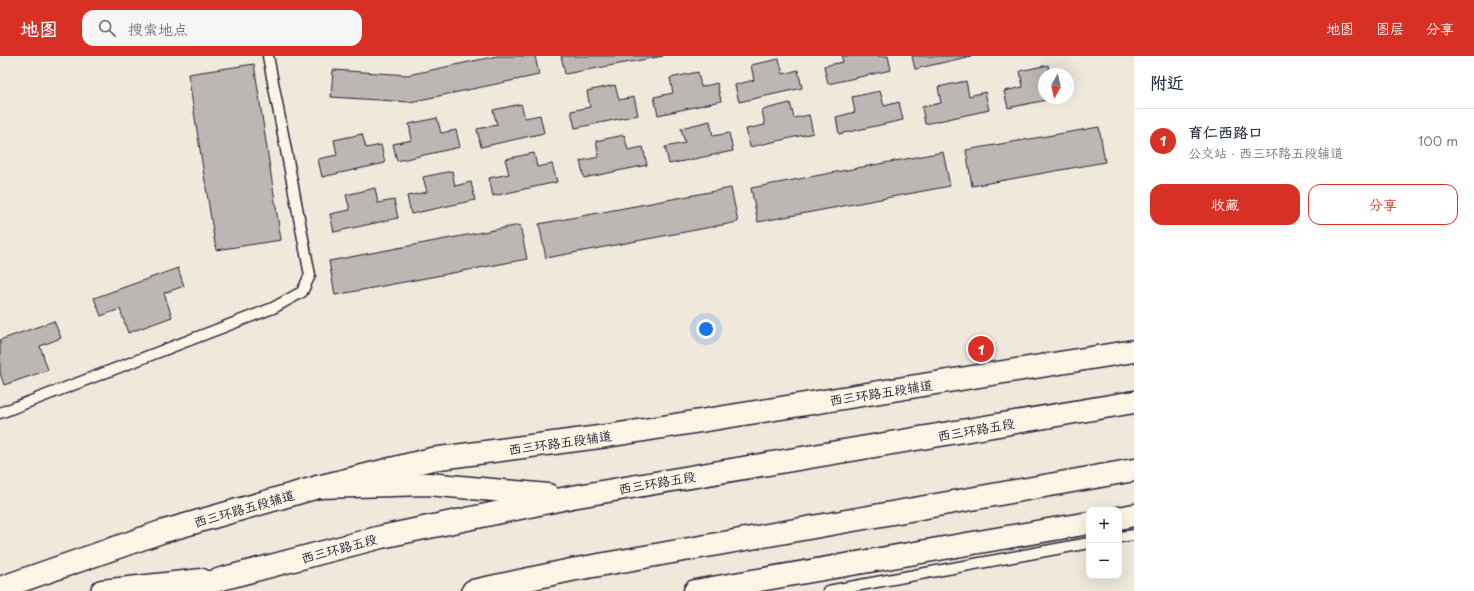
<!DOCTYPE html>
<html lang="zh">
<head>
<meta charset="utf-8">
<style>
  :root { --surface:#fff; --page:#f6f6f7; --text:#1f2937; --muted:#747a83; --line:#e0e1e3; --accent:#d93025 }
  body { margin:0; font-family:"Playpen Sans","LXGW WenKai TC",sans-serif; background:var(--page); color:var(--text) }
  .controls { position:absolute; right:12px; bottom:12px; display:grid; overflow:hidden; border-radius:8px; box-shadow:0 4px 16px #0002 }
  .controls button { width:36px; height:36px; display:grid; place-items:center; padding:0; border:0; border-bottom:1px solid var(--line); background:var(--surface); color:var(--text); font:20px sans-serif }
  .compass { position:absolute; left:1038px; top:12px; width:36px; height:36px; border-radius:50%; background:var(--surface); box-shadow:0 4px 16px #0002; rotate:188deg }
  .you { position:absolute; left:706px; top:273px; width:14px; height:14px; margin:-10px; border:3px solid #fff; border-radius:50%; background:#1a73e8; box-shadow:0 0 0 6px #1a73e833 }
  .badge { display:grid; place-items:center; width:26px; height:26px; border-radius:50%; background:var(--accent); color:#fff; font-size:13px; font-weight:700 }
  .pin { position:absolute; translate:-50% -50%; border:2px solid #fff; box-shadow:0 1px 4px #0006 }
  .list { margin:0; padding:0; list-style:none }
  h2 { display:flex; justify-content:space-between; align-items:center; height:52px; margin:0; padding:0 16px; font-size:17px }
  h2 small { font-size:13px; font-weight:400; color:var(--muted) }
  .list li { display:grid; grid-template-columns:26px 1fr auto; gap:12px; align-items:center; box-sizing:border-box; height:64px; padding:0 16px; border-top:1px solid var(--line) }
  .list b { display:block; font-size:15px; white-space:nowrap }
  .list p { margin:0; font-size:13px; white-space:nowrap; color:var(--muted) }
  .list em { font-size:13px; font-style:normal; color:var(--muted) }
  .actions { display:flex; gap:8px; padding:12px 16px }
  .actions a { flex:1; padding:9px 0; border:1px solid var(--accent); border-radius:12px; text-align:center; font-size:14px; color:var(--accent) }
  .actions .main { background:var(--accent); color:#fff }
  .icon { flex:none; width:22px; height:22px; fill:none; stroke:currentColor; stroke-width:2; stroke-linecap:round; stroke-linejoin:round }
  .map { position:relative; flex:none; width:1134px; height:535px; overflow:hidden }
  header { display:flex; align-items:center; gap:24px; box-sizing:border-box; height:56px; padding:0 20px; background:var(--accent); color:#fff }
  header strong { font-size:19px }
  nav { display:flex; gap:22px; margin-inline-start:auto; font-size:14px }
  .search { width:280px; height:36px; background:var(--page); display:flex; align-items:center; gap:10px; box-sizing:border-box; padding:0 14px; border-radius:12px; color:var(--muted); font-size:15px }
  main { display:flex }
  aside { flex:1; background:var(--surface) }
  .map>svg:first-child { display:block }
  .building { fill:#bcb7b3; stroke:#22223b }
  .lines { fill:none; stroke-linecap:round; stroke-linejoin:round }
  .service-casing { stroke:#22223b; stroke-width:13 }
  .secondary-casing { stroke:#22223b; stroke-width:25 }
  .trunk-casing { stroke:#22223b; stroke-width:25 }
  .service { stroke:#fcf5e5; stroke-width:10 }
  .secondary { stroke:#fcf5e5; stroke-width:22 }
  .trunk { stroke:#fcf5e5; stroke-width:22 }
  .labels { text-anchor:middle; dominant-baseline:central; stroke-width:4; stroke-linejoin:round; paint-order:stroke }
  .street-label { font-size:13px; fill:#22223b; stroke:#fcf5e5 }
</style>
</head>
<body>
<header>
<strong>地图</strong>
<div class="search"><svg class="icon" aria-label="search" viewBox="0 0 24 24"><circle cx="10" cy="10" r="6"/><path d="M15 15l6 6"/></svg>搜索地点</div>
<nav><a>地图</a><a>图层</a><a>分享</a></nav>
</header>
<main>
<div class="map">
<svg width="1134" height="535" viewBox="0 0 1134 535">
  <rect width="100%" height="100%" fill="#efe8db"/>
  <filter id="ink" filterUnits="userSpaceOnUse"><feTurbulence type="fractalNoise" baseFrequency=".025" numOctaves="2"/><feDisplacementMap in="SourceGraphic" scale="8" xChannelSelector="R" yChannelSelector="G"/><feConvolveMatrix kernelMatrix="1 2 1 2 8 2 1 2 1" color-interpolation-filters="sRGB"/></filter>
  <g filter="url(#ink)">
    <g class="building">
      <path d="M 497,0 L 535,0 L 539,19 L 410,46 L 331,41 L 333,14 L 408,19 Z"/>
      <path d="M 561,0 L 663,0 L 565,18 Z"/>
      <path d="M 842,0 L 888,0 L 891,14 L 828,28 L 824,10 L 843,6 Z"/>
      <path d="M 912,0 L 971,0 L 915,13 Z"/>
      <path d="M 779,3 L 783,18 L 798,14 L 802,32 L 739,46 L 735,29 L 754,24 L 751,9 Z"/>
      <path d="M 254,8 L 281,184 L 216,194 L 188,18 Z"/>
      <path d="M 1048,9 L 1050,18 L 1044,18 L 1044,42 L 1056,42 L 1008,52 L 1004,35 L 1023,31 L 1020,15 Z"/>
      <path d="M 698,16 L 701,31 L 717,27 L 721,45 L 658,59 L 654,41 L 673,37 L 670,22 Z"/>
      <path d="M 966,25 L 969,40 L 985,36 L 989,54 L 925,68 L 922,51 L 941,47 L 938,31 Z"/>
      <path d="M 615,29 L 619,44 L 634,41 L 638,59 L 575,72 L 571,55 L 590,51 L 587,35 Z"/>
      <path d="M 880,35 L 884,50 L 899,46 L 903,64 L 839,78 L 836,61 L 855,56 L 852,41 Z"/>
      <path d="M 790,47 L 794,62 L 809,59 L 813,77 L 750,91 L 746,73 L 765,69 L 762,54 Z"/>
      <path d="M 521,48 L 525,62 L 540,59 L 544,77 L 481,91 L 477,73 L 497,69 L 493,54 Z"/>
      <path d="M 437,62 L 441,77 L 456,74 L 460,91 L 397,105 L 393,88 L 412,84 L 409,68 Z"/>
      <path d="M 710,65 L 713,80 L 729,77 L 733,95 L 669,108 L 665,91 L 685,87 L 681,72 Z"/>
      <path d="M 1099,71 L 1105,106 L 972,130 L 966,94 Z"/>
      <path d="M 362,78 L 366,92 L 381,89 L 385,107 L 322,121 L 318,103 L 337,99 L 334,84 Z"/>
      <path d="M 624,79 L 628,94 L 643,91 L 647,109 L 584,122 L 580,105 L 599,101 L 596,85 Z"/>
      <path d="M 943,96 L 950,130 L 758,166 L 751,132 Z"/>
      <path d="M 534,97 L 537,111 L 552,108 L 557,126 L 493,140 L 489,122 L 509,118 L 505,103 Z"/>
      <path d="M 452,115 L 455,130 L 471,126 L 475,144 L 411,158 L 407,140 L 427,136 L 423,121 Z"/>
      <path d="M 375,132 L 378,147 L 394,144 L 398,162 L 334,176 L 330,158 L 350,154 L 346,139 Z"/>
      <path d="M 731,132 L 738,166 L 546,202 L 539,168 Z"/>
      <path d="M 520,169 L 527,203 L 335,239 L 329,205 Z"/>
      <path d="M 178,212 L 184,230 L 164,237 L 172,261 L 128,277 L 120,253 L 101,260 L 94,242 Z"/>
      <path d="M 54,265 L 61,282 L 40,290 L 48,314 L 4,329 L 0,317 L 0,284 Z"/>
    </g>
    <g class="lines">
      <g class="service-casing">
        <g id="service">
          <path d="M 0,357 L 273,252 L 302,236 L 310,219 L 268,0"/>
          <path d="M 1119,481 L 1134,479"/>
          <path d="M 828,535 L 1089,487"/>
        </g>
      </g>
      <g class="secondary-casing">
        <g id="secondary">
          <path d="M 1119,462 L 1134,459"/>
          <path d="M 0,532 L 161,476 L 318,431 L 432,403 L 607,380 L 1134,295"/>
          <path d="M 695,535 L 1089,467"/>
        </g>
      </g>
      <g class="trunk-casing">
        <g id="trunk">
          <path d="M 318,431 L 428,428 L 548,439"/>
          <path d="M 102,535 L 202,524"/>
          <path d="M 185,535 L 221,523 L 381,481 L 572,441 L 1134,346"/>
          <path d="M 473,535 L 571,514 L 1134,414"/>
        </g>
      </g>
      <use href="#service" class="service"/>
      <use href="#secondary" class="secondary"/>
      <use href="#trunk" class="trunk"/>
    </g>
  </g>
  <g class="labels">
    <g class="street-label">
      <text transform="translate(881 336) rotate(-9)">西三环路五段辅道</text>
      <text transform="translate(976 373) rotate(-10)">西三环路五段</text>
      <text transform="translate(560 386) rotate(-8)">西三环路五段辅道</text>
      <text transform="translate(657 426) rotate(-10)">西三环路五段</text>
      <text transform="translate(244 452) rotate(-16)">西三环路五段辅道</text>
      <text transform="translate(339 492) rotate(-15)">西三环路五段</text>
    </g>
  </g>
</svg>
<div class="controls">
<button>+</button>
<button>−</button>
</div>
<svg class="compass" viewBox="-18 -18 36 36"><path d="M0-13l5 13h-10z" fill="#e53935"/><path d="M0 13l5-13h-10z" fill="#747a83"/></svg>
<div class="you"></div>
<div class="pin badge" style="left:981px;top:293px">1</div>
</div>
<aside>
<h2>附近<small></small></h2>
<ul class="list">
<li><span class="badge">1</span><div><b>育仁西路口</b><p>公交站 · 西三环路五段辅道</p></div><em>100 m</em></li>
</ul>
<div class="actions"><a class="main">收藏</a><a>分享</a></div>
</aside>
</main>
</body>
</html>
